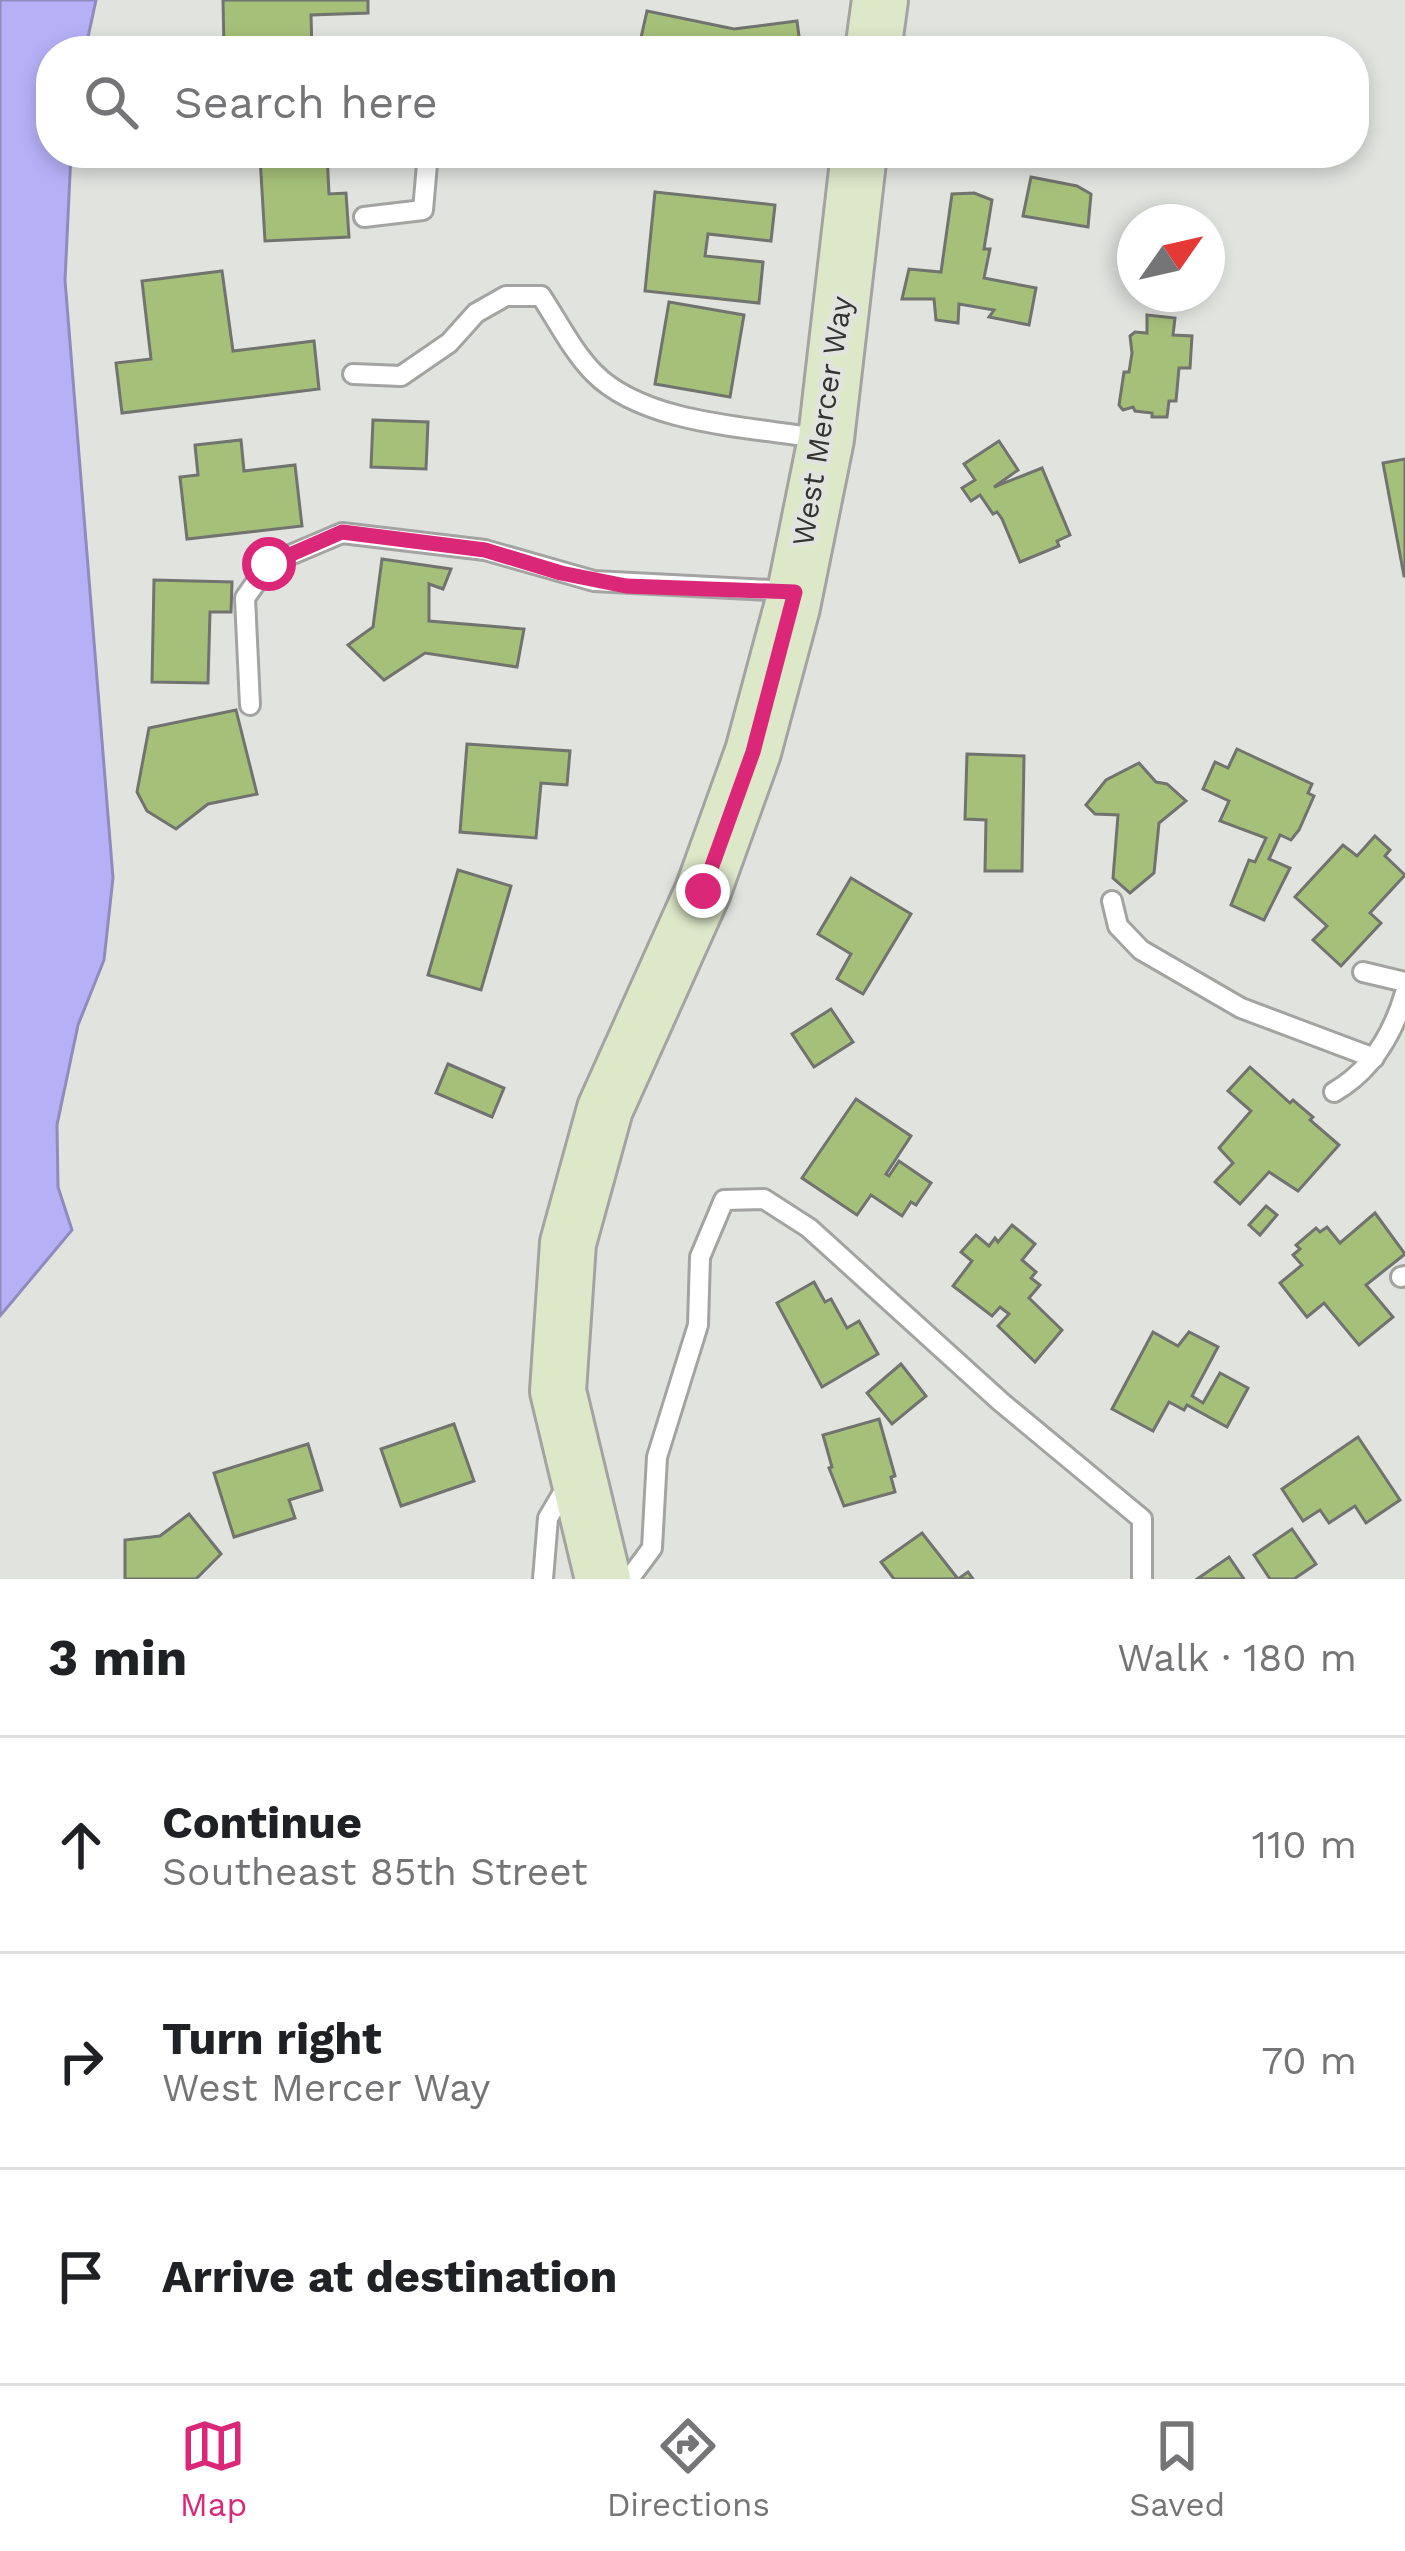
<!DOCTYPE html>
<html lang="en">
<head>
<meta charset="utf-8">
<style>
  :root { --surface:#fff; --page:#f2f2f2; --text:#202124; --muted:#757577; --line:#e0e0e0; --accent:#db2777 }
  body { margin:0; font-family:"Work Sans",sans-serif; background:var(--page); color:var(--text) }
  .compass { position:absolute; left:1117px; top:204px; width:108px; height:108px; border-radius:50%; background:var(--surface); box-shadow:0 6px 18px #0003; rotate:56deg }
  .stop { position:absolute; width:36px; height:36px; margin:-27px; border:9px solid #db2777; border-radius:50%; background:#fff }
  .stop.end { background:#db2777; border-color:#fff; box-shadow:0 3px 12px #0008 }
  .list { margin:0; padding:0; list-style:none }
  h2 { display:flex; justify-content:space-between; align-items:center; height:156px; margin:0; padding:0 48px; font-size:51px }
  h2 small { font-size:39px; font-weight:400; color:var(--muted) }
  .list li { display:grid; grid-template-columns:78px 1fr auto; gap:36px; align-items:center; box-sizing:border-box; height:216px; padding:0 48px; border-top:3px solid var(--line) }
  .list b { display:block; font-size:45px; white-space:nowrap }
  .list p { margin:0; font-size:39px; white-space:nowrap; color:var(--muted) }
  .list em { font-size:39px; font-style:normal; color:var(--muted) }
  .icon { flex:none; width:66px; height:66px; fill:none; stroke:currentColor; stroke-width:2; stroke-linecap:round; stroke-linejoin:round }
  .map { position:relative; flex:none; width:1405px; height:1579px; overflow:hidden }
  .search { position:absolute; background:var(--surface); box-shadow:0 6px 18px #0003; left:36px; right:36px; top:36px; height:132px; display:flex; align-items:center; gap:30px; box-sizing:border-box; padding:0 42px; border-radius:48px; color:var(--muted); font-size:45px }
  .sheet { height:804px; background:var(--surface) }
  nav { display:flex; justify-content:space-around; align-items:center; box-sizing:border-box; height:168px; border-top:3px solid var(--line); background:var(--surface); font-size:33px; color:var(--muted) }
  nav a { display:grid; justify-items:center; gap:6px }
  nav .on { color:var(--accent) }
  .map>svg:first-child { display:block }
  .water { fill:#b6b0f7; stroke:#8f8bbc; stroke-width:3 }
  .building { fill:#a5c179; stroke:#71736f; stroke-width:3 }
  .lines { fill:none; stroke-linecap:round; stroke-linejoin:round }
  .lane-casing { stroke:#a3a4a1; stroke-width:24 }
  .secondary-casing { stroke:#a3a4a1; stroke-width:60 }
  .lane { stroke:#fff; stroke-width:18 }
  .secondary { stroke:#dde8c9; stroke-width:54 }
  .route { stroke:#db2777; stroke-width:15 }
  .labels { text-anchor:middle; dominant-baseline:central; stroke-width:9; stroke-linejoin:round; paint-order:stroke }
  .street-label { font-size:30px; fill:#333432; stroke:#e1e3df }
</style>
</head>
<body>
<div class="map">
<svg width="1405" height="1579" viewBox="0 0 1405 1579">
  <rect width="100%" height="100%" fill="#e1e3df"/>
  <path class="water" d="M 0,0 L 96,0 L 85,51 L 51,51 L 51,153 L 71,153 L 65,280 L 113,878 L 104,960 L 78,1025 L 57,1125 L 58,1187 L 72,1230 L 0,1316 Z"/>
  <g class="building">
    <path d="M 223,0 L 368,0 L 368,13 L 311,15 L 312,51 L 224,51 Z"/>
    <path d="M 647,11 L 734,29 L 797,21 L 801,51 L 638,51 Z"/>
    <path d="M 327,153 L 329,194 L 346,193 L 349,237 L 265,241 L 260,157 Z"/>
    <path d="M 1031,177 L 1077,186 L 1091,194 L 1088,227 L 1023,216 Z"/>
    <path d="M 655,192 L 775,205 L 771,241 L 708,234 L 705,256 L 763,262 L 759,303 L 645,291 Z"/>
    <path d="M 974,193 L 992,200 L 984,249 L 990,249 L 984,278 L 1036,288 L 1029,325 L 989,317 L 994,310 L 959,304 L 958,323 L 936,320 L 934,299 L 902,299 L 909,269 L 941,272 L 952,194 Z"/>
    <path d="M 222,271 L 233,351 L 314,341 L 319,389 L 122,413 L 116,363 L 151,359 L 142,281 Z"/>
    <path d="M 669,302 L 744,315 L 730,397 L 655,384 Z"/>
    <path d="M 1147,315 L 1175,318 L 1173,335 L 1192,336 L 1190,368 L 1179,368 L 1176,401 L 1169,401 L 1167,417 L 1152,417 L 1152,413 L 1135,411 L 1133,407 L 1123,410 L 1119,405 L 1124,372 L 1129,372 L 1132,353 L 1130,336 L 1135,332 L 1147,333 Z"/>
    <path d="M 373,420 L 428,422 L 426,469 L 371,467 Z"/>
    <path d="M 241,440 L 244,471 L 295,465 L 302,526 L 187,539 L 180,477 L 198,475 L 195,445 Z"/>
    <path d="M 999,441 L 1018,470 L 994,487 L 1042,468 L 1070,535 L 1057,541 L 1059,546 L 1020,562 L 1002,519 L 997,512 L 993,514 L 980,495 L 971,501 L 962,488 L 975,480 L 964,464 Z"/>
    <path d="M 1405,459 L 1405,576 L 1404,576 L 1383,463 Z"/>
    <path d="M 382,559 L 451,569 L 443,589 L 429,584 L 429,621 L 524,629 L 517,667 L 425,653 L 384,680 L 348,645 L 373,627 Z"/>
    <path d="M 154,580 L 232,582 L 231,612 L 210,612 L 208,683 L 152,682 Z"/>
    <path d="M 236,710 L 257,794 L 208,804 L 176,829 L 147,811 L 137,792 L 149,728 Z"/>
    <path d="M 467,744 L 570,751 L 567,785 L 541,783 L 536,838 L 460,832 Z"/>
    <path d="M 1237,749 L 1312,784 L 1308,793 L 1314,796 L 1299,830 L 1291,840 L 1280,835 L 1269,859 L 1290,868 L 1264,920 L 1231,905 L 1249,860 L 1255,862 L 1266,838 L 1220,821 L 1229,801 L 1203,789 L 1215,762 L 1228,768 Z"/>
    <path d="M 967,754 L 1024,756 L 1022,871 L 985,871 L 986,820 L 965,819 Z"/>
    <path d="M 1139,763 L 1156,782 L 1167,784 L 1186,801 L 1159,823 L 1154,873 L 1130,893 L 1113,878 L 1118,815 L 1095,814 L 1086,805 L 1106,780 Z"/>
    <path d="M 1375,836 L 1390,850 L 1385,856 L 1405,875 L 1370,913 L 1381,923 L 1341,966 L 1313,940 L 1327,926 L 1295,897 L 1343,845 L 1357,856 Z"/>
    <path d="M 458,870 L 511,886 L 481,990 L 428,975 Z"/>
    <path d="M 851,878 L 911,914 L 863,994 L 837,979 L 851,954 L 818,934 Z"/>
    <path d="M 831,1009 L 853,1042 L 814,1067 L 792,1034 Z"/>
    <path d="M 448,1064 L 504,1088 L 492,1117 L 436,1093 Z"/>
    <path d="M 1250,1067 L 1290,1103 L 1293,1100 L 1313,1117 L 1310,1120 L 1339,1145 L 1298,1191 L 1269,1172 L 1240,1204 L 1215,1182 L 1233,1163 L 1219,1148 L 1251,1111 L 1228,1091 Z"/>
    <path d="M 856,1099 L 911,1136 L 886,1174 L 889,1176 L 899,1161 L 931,1183 L 916,1205 L 911,1202 L 902,1216 L 871,1195 L 857,1215 L 802,1178 Z"/>
    <path d="M 1266,1206 L 1277,1215 L 1260,1235 L 1249,1225 Z"/>
    <path d="M 1375,1213 L 1405,1254 L 1366,1285 L 1393,1317 L 1359,1345 L 1324,1303 L 1307,1317 L 1280,1283 L 1302,1265 L 1293,1255 L 1300,1249 L 1296,1245 L 1316,1228 L 1320,1232 L 1327,1227 L 1340,1243 Z"/>
    <path d="M 1012,1225 L 1035,1244 L 1022,1260 L 1036,1272 L 1031,1278 L 1040,1285 L 1029,1298 L 1062,1330 L 1035,1362 L 998,1326 L 1009,1314 L 1000,1307 L 992,1316 L 953,1286 L 972,1261 L 961,1252 L 976,1235 L 989,1246 L 995,1238 L 998,1242 Z"/>
    <path d="M 814,1282 L 825,1302 L 831,1299 L 847,1328 L 859,1321 L 878,1354 L 822,1387 L 777,1303 Z"/>
    <path d="M 1153,1332 L 1178,1346 L 1189,1332 L 1218,1347 L 1192,1396 L 1203,1403 L 1220,1373 L 1248,1388 L 1227,1427 L 1187,1405 L 1184,1410 L 1169,1402 L 1153,1431 L 1112,1409 Z"/>
    <path d="M 901,1364 L 926,1396 L 892,1424 L 867,1393 Z"/>
    <path d="M 879,1419 L 895,1476 L 891,1477 L 895,1492 L 844,1506 L 829,1468 L 832,1467 L 823,1435 Z"/>
    <path d="M 454,1424 L 474,1481 L 401,1506 L 381,1449 Z"/>
    <path d="M 1358,1437 L 1400,1500 L 1366,1523 L 1355,1506 L 1329,1523 L 1320,1510 L 1303,1521 L 1282,1489 Z"/>
    <path d="M 308,1444 L 322,1490 L 289,1500 L 295,1518 L 234,1537 L 214,1473 Z"/>
    <path d="M 189,1514 L 221,1554 L 196,1579 L 125,1579 L 125,1540 L 160,1536 Z"/>
    <path d="M 1292,1529 L 1316,1564 L 1294,1579 L 1270,1579 L 1254,1555 Z"/>
    <path d="M 922,1533 L 958,1579 L 968,1572 L 973,1579 L 894,1579 L 881,1562 Z"/>
    <path d="M 1229,1557 L 1244,1579 L 1197,1579 Z"/>
  </g>
  <g class="lines">
    <g class="lane-casing">
      <g id="lane">
        <path d="M 364,217 L 423,210 L 428,153"/>
        <path d="M 353,374 L 401,376 L 449,343 L 476,313 L 506,296 L 541,296 C 557,320 573,352 594,373 C 645,425 754,427 824,439"/>
        <path d="M 250,705 L 245,598 L 269,564 L 342,533 L 485,550 L 594,581 L 790,591"/>
        <path d="M 1112,901 L 1118,926 L 1141,950 L 1241,1008 L 1374,1058"/>
        <path d="M 1363,972 L 1405,982"/>
        <path d="M 1334,1092 C 1372,1070 1393,1034 1405,993"/>
        <path d="M 1401,1277 L 1405,1276"/>
        <path d="M 543,1579 L 548,1518 L 568,1484"/>
        <path d="M 629,1579 L 652,1548 L 657,1457 L 698,1325 L 700,1257 L 724,1200 L 764,1199 L 809,1228 L 1001,1402 L 1142,1519 L 1142,1579"/>
      </g>
    </g>
    <g class="secondary-casing">
      <g id="secondary">
        <path d="M 873,51 L 880,0"/>
        <path d="M 603,1579 L 558,1391 L 568,1243 L 605,1109 L 703,891 L 753,752 L 792,607 L 826,439 L 859,153"/>
      </g>
    </g>
    <use href="#lane" class="lane"/>
    <use href="#secondary" class="secondary"/>
  </g>
  <g class="lines">
    <path class="route" d="M 269,564 L 342,532 L 485,550 L 561,573 L 626,586 L 795,592 L 753,752 L 703,891"/>
  </g>
  <g class="labels">
    <g class="street-label">
      <text transform="translate(822 421) rotate(-81)">West Mercer Way</text>
    </g>
  </g>
</svg>
<svg class="compass" viewBox="-18 -18 36 36"><path d="M0-13l5 13h-10z" fill="#e53935"/><path d="M0 13l5-13h-10z" fill="#757577"/></svg>
<div class="stop" style="left:269px;top:564px"></div>
<div class="stop end" style="left:703px;top:891px"></div>
<div class="search"><svg class="icon" aria-label="search" viewBox="0 0 24 24"><circle cx="10" cy="10" r="6"/><path d="M15 15l6 6"/></svg>Search here</div>
</div>
<section class="sheet">
<h2>3 min<small>Walk · 180 m</small></h2>
<ul class="list">
<li><svg class="icon" aria-label="ahead" viewBox="0 0 24 24"><path d="M12 20V5M6 11l6-6 6 6"/></svg><div><b>Continue</b><p>Southeast 85th Street</p></div><em>110 m</em></li>
<li><svg class="icon" aria-label="right" viewBox="0 0 24 24"><path d="M7 20v-9h11M14 6l5 5-5 5"/></svg><div><b>Turn right</b><p>West Mercer Way</p></div><em>70 m</em></li>
<li><svg class="icon" aria-label="arrive" viewBox="0 0 24 24"><path d="M6 21V4h12l-3 4 3 4H6"/></svg><div><b>Arrive at destination</b></div></li>
</ul>
</section>
<nav>
<a class="on"><svg class="icon" aria-label="map" viewBox="0 0 24 24"><path d="M3 6l6-2 6 2 6-2v14l-6 2-6-2-6 2zM9 4v14M15 6v14"/></svg>Map</a>
<a><svg class="icon" aria-label="directions" viewBox="0 0 24 24"><path d="M12 3l9 9-9 9-9-9zM9 14v-3h6M13 9l2 2-2 2"/></svg>Directions</a>
<a><svg class="icon" aria-label="saved" viewBox="0 0 24 24"><path d="M7 4h10v16l-5-4-5 4z"/></svg>Saved</a>
</nav>
</body>
</html>
